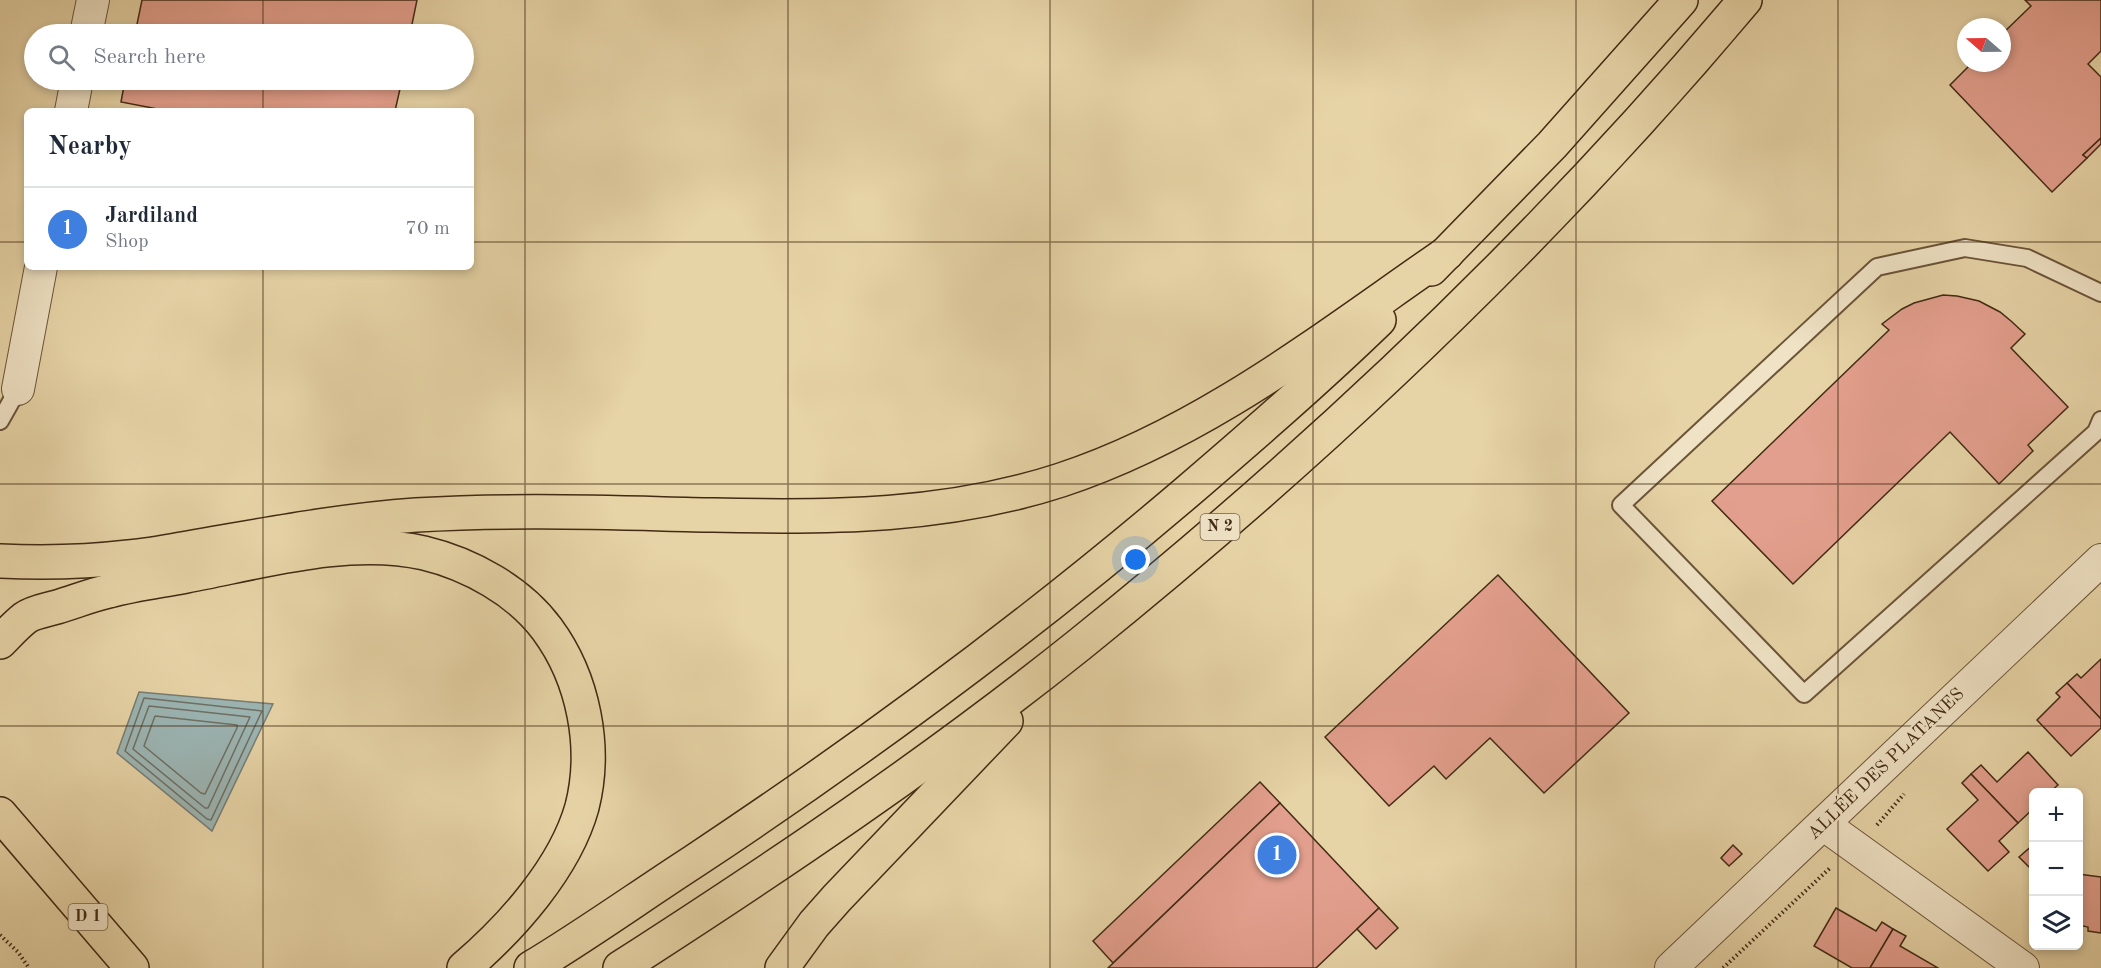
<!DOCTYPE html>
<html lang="en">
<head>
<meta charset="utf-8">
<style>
  :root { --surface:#fff; --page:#f6f6f7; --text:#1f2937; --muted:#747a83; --line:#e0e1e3; --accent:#db2777 }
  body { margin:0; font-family:"Old Standard TT",serif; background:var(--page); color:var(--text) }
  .controls { position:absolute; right:18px; bottom:18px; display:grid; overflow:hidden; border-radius:9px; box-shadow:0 3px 9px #0003 }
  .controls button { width:54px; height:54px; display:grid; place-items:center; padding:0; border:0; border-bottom:2px solid var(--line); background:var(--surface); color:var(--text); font:30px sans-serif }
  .compass { position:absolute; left:1957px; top:18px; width:54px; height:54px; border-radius:50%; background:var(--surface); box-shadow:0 3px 9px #0003; rotate:290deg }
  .you { position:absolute; left:1136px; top:560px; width:21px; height:21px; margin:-15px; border:4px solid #fff; border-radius:50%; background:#1a73e8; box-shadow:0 0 0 9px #1a73e833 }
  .badge { display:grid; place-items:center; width:39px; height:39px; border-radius:50%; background:var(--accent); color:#fff; font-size:20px; font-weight:700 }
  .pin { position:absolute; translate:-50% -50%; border:3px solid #fff; box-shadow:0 2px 6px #0006 }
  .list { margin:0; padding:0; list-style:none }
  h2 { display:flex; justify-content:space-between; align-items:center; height:78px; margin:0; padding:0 24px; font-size:26px }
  h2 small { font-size:20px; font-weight:400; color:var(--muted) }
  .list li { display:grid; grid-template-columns:39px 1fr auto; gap:18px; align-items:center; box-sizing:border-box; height:84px; padding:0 24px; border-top:2px solid var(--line) }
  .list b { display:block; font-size:22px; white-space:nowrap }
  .list p { margin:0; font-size:20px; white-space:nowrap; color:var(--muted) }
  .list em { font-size:20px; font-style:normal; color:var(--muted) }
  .icon { flex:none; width:33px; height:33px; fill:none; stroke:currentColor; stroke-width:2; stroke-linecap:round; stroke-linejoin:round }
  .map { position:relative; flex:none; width:2101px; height:968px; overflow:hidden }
  .search { position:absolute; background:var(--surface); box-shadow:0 3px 9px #0003; left:24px; top:24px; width:450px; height:66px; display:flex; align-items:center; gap:15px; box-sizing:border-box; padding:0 21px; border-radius:33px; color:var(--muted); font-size:22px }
  .panel { position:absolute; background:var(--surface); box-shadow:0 3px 9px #0003; left:24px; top:108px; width:450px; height:162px; border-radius:9px }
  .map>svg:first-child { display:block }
  .water { fill:#9cb5b3; stroke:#787d73; stroke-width:1.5 }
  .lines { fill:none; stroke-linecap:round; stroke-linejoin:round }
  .shore { stroke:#6f7064; stroke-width:1.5 }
  .building { fill:#e39f8d; stroke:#422a14; stroke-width:1.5 }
  .lane-casing { stroke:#6b5438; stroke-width:20 }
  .street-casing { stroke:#6b5438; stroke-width:34 }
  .primary-casing { stroke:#422a14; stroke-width:36 }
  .highway-casing { stroke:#422a14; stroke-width:36 }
  .path { stroke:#422a14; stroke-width:4; stroke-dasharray:1.5 3; stroke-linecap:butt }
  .lane { stroke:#efe2c5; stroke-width:16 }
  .street { stroke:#efe2c5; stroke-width:32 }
  .primary { stroke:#e6d3a6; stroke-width:33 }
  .highway { stroke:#e6d3a6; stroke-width:33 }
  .grid { fill:none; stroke:#422a14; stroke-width:1.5; stroke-opacity:0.55 }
  .labels { text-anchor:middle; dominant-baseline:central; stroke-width:4.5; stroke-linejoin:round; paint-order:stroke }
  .shield { fill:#efe2c5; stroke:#766149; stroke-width:1.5 }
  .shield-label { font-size:16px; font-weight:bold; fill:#422a14 }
  .street-label { font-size:18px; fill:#422a14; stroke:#efe2c5 }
</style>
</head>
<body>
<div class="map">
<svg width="2101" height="968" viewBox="0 0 2101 968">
  <rect width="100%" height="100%" fill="#e6d3a6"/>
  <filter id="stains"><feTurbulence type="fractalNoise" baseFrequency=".00333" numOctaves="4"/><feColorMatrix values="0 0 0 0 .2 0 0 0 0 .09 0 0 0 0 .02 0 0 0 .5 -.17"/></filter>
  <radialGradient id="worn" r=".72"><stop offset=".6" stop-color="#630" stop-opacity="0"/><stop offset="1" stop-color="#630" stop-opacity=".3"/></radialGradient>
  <path class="water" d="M 139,692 L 273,704 L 212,831 L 117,753 Z"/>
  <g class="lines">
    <g class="shore">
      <path d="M 144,698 L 262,711 L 211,820 L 207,819 L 125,751 Z"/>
      <path d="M 149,706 L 250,717 L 208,808 L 205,808 L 133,749 Z"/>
      <path d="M 155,716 L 237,725 L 237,728 L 205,794 L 201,793 L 144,746 Z"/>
    </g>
  </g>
  <g class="building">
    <path d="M 142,0 L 417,0 L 410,34 L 135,34 Z"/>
    <path d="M 2025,0 L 2101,0 L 2101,51 L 2088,64 L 2101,77 L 2101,138 L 2083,155 L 2087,158 L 2052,192 L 1950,85 L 1972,63 L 2002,63 L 2002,34 L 2031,6 Z"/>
    <path d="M 125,80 L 402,80 L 395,111 L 168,111 L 121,102 Z"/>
    <path d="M 2101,138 L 2101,144 L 2087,158 L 2083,155 Z"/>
    <path d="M 1943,295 L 1957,296 L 1979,301 L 2000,312 L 2011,321 L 2025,334 L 2011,348 L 2068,407 L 2028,445 L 2033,451 L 1999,484 L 1950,432 L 1793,584 L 1712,501 L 1889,330 L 1882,324 L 1902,309 L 1914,303 Z"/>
    <path d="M 1498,575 L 1629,713 L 1544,793 L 1490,738 L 1446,779 L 1434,766 L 1389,806 L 1325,737 Z"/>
    <path d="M 2101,659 L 2101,719 L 2067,683 L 2077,674 L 2081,678 Z"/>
    <path d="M 2067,683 L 2101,719 L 2101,728 L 2071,756 L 2037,720 L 2060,697 L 2056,693 Z"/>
    <path d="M 2028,752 L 2058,785 L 2050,792 L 2034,792 L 2034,808 L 2018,823 L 1971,774 L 1981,765 L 1997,782 Z"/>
    <path d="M 1971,774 L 2018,823 L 1999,841 L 2009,852 L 1988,871 L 1947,829 L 1978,800 L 1962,783 Z"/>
    <path d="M 1260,782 L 1280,803 L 1113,963 L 1093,941 Z"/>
    <path d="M 1280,803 L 1379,908 L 1316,968 L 1108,968 Z"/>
    <path d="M 2034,844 L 2034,868 L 2032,870 L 2019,857 Z"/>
    <path d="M 1733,845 L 1742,854 L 1729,866 L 1721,858 Z"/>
    <path d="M 2078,874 L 2101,877 L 2101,933 L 2088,931 L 2088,927 L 2078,925 Z"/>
    <path d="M 1379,908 L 1398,928 L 1376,949 L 1357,929 Z"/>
    <path d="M 1836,908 L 1876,931 L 1882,922 L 1893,929 L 1870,968 L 1852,968 L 1814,946 Z"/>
    <path d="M 1893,929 L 1906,936 L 1900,946 L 1938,968 L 1870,968 Z"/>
  </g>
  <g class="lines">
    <g class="lane-casing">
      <g id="lane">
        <path d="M 2101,293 L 2027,258 L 1965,248 L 1877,267 L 1621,505 L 1804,694 L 2096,432 L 2101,420"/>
        <path d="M 0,421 L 18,389"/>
      </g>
    </g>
    <g class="street-casing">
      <g id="street">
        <path d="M 86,34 L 93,0"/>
        <path d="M 71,111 L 77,80"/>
        <path d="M 18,389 L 41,267"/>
        <path d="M 1823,824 L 2023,968"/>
        <path d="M 1671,968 L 2101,560"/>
      </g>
    </g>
    <g class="primary-casing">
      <path id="primary" d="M 0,814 L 132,968"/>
    </g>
    <g class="highway-casing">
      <g id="highway">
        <path d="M 1431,269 L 1552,145 L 1681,0"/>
        <path d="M 0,561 C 43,563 86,562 129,557 C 155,555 180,549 205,545 C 275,533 345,520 416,515 C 515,509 614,513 713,515 C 831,518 948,517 1061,480 C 1204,433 1325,337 1447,253"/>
        <path d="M 0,642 C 8,634 16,625 25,618 C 33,612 47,610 57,607 C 74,602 91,595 109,591 C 134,584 160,581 186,576 C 261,562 349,536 424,553 C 470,564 519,591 547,629 C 584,679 597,748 582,807 C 565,868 511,928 464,968"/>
        <path d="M 531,968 C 586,935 639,897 693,862 C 865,748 1030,626 1187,492 C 1252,436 1317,380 1379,320"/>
        <path d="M 620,968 C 777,867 933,762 1079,645 C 1320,451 1546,237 1745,0"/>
        <path d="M 782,968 L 814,924 L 837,898 L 1006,721"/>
      </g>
    </g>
    <g class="path">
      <path d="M 1877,825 L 1904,794"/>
      <path d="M 0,935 L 18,952 L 29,968"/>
      <path d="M 1723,968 L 1830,868"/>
    </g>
    <use href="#lane" class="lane"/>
    <use href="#street" class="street"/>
    <use href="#primary" class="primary"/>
    <use href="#highway" class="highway"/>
  </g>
  <path class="grid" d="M 263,0 L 263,34M 525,0 L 525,968M 788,0 L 788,968M 1050,0 L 1050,968M 1313,0 L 1313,968M 1576,0 L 1576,968M 1838,0 L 1838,968M 263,80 L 263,111M 0,242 L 27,242M 471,242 L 2101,242M 263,267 L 263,968M 0,484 L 2101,484M 0,726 L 2101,726"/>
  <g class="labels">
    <g class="shield">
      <rect x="1200.5" y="514" width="39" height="26" rx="4.5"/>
      <rect x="68.5" y="904" width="39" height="26" rx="4.5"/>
    </g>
    <g class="shield-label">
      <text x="1220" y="527">N 2</text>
      <text x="88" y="917">D 1</text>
    </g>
    <g class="street-label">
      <text transform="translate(1886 764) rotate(-44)">ALLÉE DES PLATANES</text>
    </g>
  </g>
  <rect width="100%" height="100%" filter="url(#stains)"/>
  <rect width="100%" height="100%" fill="url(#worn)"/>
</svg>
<div class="controls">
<button>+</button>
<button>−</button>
<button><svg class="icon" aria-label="layers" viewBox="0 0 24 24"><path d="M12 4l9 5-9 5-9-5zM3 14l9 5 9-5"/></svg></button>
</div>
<svg class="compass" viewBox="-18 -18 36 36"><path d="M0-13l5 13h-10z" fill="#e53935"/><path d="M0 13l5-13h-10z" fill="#747a83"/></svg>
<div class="you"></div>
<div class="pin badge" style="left:1277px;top:855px;background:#3f7fe0">1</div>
<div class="search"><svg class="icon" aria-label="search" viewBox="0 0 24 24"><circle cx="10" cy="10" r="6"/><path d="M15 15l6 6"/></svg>Search here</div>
<section class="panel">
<h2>Nearby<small></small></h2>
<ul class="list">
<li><span class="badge" style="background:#3f7fe0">1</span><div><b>Jardiland</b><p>Shop</p></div><em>70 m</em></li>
</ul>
</section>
</div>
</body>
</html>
